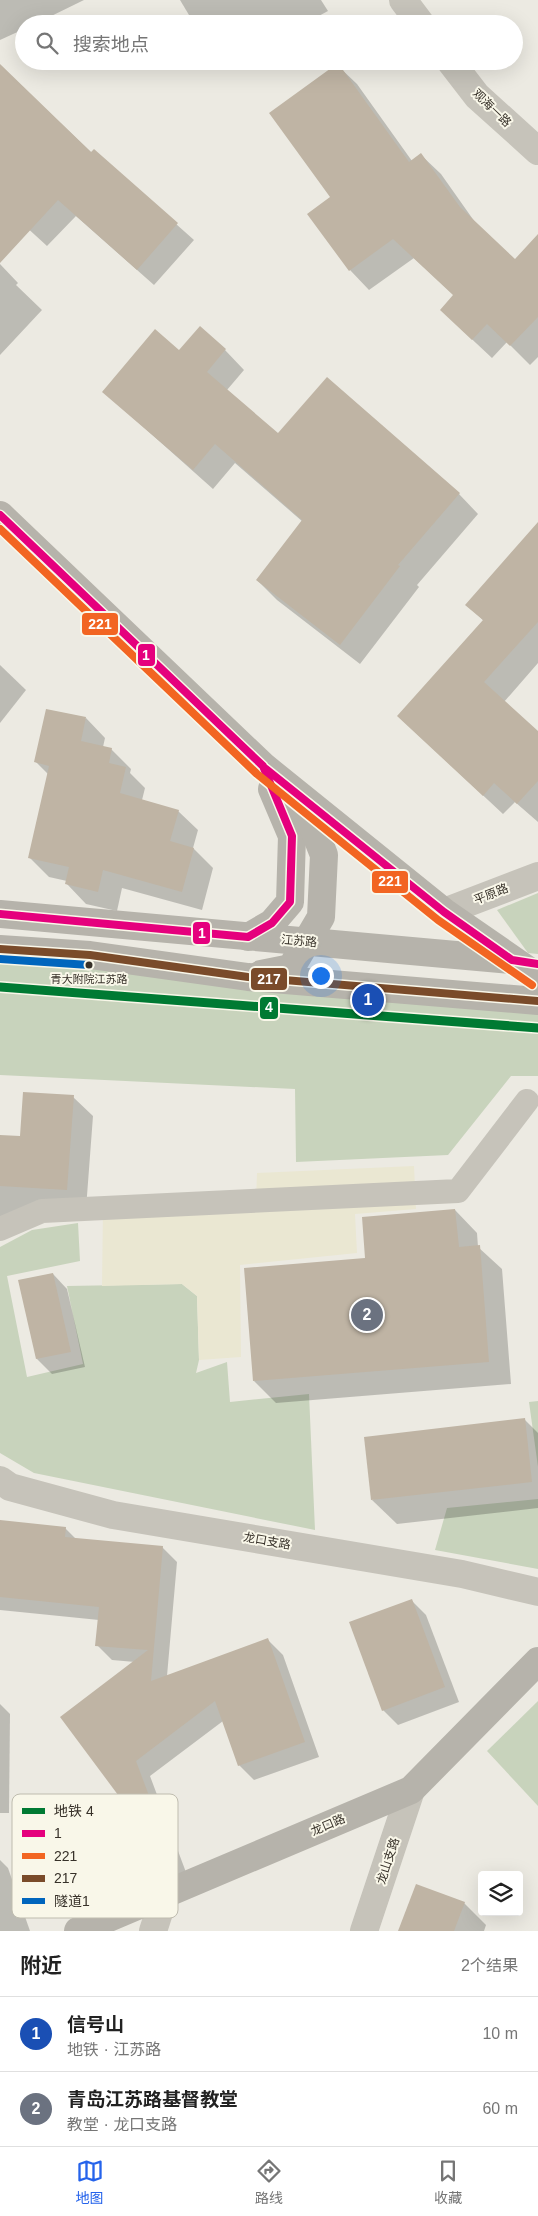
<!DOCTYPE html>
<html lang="zh">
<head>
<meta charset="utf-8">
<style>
  :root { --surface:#fff; --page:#f2f2f2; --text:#222; --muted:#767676; --line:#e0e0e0; --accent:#2563eb }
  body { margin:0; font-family:Helvetica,"Noto Sans SC",sans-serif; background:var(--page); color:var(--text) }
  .controls { position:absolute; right:15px; bottom:15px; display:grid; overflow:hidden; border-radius:5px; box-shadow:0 5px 20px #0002 }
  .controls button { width:45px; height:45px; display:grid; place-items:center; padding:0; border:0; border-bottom:1px solid var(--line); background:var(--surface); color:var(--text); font:25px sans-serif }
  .you { position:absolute; left:320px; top:975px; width:18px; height:18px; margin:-12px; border:4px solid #fff; border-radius:50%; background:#1a73e8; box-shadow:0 0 0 8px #1a73e833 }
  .badge { display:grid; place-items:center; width:32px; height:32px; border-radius:50%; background:var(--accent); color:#fff; font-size:16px; font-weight:700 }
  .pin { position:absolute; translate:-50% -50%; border:2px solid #fff; box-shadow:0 1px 5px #0006 }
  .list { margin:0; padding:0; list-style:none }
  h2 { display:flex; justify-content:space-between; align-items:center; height:65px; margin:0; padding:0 20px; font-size:21px }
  h2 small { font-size:16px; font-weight:400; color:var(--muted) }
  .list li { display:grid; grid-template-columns:32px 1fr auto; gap:15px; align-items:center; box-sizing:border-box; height:75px; padding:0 20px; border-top:1px solid var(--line) }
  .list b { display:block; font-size:19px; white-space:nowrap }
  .list p { margin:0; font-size:16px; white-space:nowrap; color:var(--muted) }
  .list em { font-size:16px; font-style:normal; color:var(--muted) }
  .icon { flex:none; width:28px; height:28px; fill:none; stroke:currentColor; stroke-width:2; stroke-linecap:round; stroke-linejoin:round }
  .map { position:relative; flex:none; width:538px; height:1931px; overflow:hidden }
  .search { position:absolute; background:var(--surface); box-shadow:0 5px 20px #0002; left:15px; right:15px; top:15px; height:55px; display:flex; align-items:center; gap:12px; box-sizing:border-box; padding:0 18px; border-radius:28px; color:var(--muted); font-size:19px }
  .sheet { height:215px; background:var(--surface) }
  nav { display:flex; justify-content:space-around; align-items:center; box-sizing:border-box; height:70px; border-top:1px solid var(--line); background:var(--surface); font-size:14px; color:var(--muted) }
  nav a { display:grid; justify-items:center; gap:2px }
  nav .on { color:var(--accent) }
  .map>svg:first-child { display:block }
  .green { fill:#c8d3bc }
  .plaza { fill:#eae7d2 }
  .shadow { fill:#0003 }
  .building { fill:#bfb4a4 }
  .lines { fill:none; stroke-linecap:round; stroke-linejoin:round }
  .lane { stroke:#c6c3ba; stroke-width:24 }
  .street { stroke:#c6c3ba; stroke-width:28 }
  .secondary { stroke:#b6b3ab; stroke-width:28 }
  .bus-1-casing { stroke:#f9f7e9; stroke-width:11 }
  .bus-2-casing { stroke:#f9f7e9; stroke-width:11 }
  .bus-3-casing { stroke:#f9f7e9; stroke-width:11 }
  .bus-4-casing { stroke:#f9f7e9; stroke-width:11 }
  .bus-1 { stroke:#e5007d; stroke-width:8 }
  .bus-2 { stroke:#f26522; stroke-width:8 }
  .bus-3 { stroke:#7a4b2a; stroke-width:8 }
  .bus-4 { stroke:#0065bd; stroke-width:8 }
  .metro-1-casing { stroke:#f9f7e9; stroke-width:12 }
  .metro-1 { stroke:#007a33; stroke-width:9 }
  .bus-dot { fill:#373129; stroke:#f9f7e9; stroke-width:2 }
  .labels { text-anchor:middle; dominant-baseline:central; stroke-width:4; stroke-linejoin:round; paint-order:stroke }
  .bus-label { font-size:11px; fill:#373129; stroke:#f9f7e9 }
  .street-label { font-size:12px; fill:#373129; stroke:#f9f7e9 }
  .key { fill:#f9f7e9; stroke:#bfbcaf; stroke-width:1 }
  .key-label { font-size:14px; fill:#373129 }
  .line-badge { stroke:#f9f7e9; stroke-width:2 }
  .badge-label { font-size:14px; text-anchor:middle; font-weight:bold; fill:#fff }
</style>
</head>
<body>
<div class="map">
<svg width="538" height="1931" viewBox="0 0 538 1931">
  <rect width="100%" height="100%" fill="#eceae2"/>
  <g class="green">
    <path d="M 538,893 L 538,954 L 528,953 L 497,910 Z"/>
    <path d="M 0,962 L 248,977 L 538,1014 L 538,1076 L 511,1076 L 448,1155 L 296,1162 L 295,1089 L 0,1075 Z"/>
    <path d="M 78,1223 L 80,1261 L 7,1276 L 27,1377 L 83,1364 L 67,1286 L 182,1284 L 197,1296 L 199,1360 L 196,1373 L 227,1362 L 230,1402 L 309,1394 L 315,1530 L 34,1473 L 0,1453 L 0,1247 L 32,1230 Z"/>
    <path d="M 538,1401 L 538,1467 L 529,1402 Z"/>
    <path d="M 538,1499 L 538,1569 L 435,1550 L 447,1508 Z"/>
    <path d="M 538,1701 L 538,1806 L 487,1751 Z"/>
  </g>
  <path class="plaza" d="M 414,1166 L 416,1209 L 355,1214 L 357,1253 L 240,1265 L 241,1357 L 199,1360 L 197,1296 L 182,1284 L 102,1286 L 103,1209 L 256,1202 L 257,1173 Z"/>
  <g class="shadow">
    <path d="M 0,0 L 84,0 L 35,24 L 24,24 L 24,29 L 0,40 Z"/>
    <path d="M 180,0 L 321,0 L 328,11 L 304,24 L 197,24 L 189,15 Z"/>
    <path d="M 337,65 L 357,84 L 412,161 L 421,155 L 441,174 L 477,225 L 515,261 L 538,250 L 538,357 L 530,365 L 507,342 L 492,358 L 461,329 L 455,296 L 414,258 L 369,290 L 350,270 L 332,197 Z"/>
    <path d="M 0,66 L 92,153 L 94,151 L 194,240 L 154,285 L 76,216 L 47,246 L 0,203 Z"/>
    <path d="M 0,264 L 18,283 L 16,285 L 42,310 L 0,355 Z"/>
    <path d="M 225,350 L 244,370 L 227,390 L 278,435 L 459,494 L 478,514 L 417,585 L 419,587 L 360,664 L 277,600 L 257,580 L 303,522 L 235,463 L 213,489 L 103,391 L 179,352 Z"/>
    <path d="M 538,526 L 538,663 L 504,702 L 538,733 L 538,822 L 515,802 L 503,814 L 398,716 L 484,621 L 467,605 Z"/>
    <path d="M 0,665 L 26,690 L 0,723 Z"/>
    <path d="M 86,718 L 105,738 L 103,747 L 111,749 L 131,769 L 130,773 L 145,788 L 142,800 L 178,811 L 198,830 L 193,848 L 213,868 L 202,910 L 122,888 L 117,911 L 86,904 L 67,884 L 67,881 L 49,877 L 30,858 L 48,774 L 36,762 Z"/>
    <path d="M 73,1097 L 93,1116 L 86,1209 L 0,1224 L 0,1136 L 21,1137 Z"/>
    <path d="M 455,1210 L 477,1233 L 478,1247 L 502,1269 L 511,1384 L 276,1403 L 254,1381 L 367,1259 Z"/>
    <path d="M 53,1274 L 67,1289 L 85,1367 L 52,1374 L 37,1359 Z"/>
    <path d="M 525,1420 L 538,1433 L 538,1508 L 397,1524 L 372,1500 Z"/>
    <path d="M 0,1521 L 65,1528 L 77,1540 L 162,1547 L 177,1562 L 167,1676 L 268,1640 L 283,1655 L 319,1757 L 254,1780 L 239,1765 L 223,1721 L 150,1776 L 190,1883 L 126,1907 L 111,1893 L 126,1803 L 135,1662 L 112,1660 L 97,1645 L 99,1620 L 0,1610 Z"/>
    <path d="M 411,1600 L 426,1615 L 459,1702 L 398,1725 L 383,1710 Z"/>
    <path d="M 0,1704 L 10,1714 L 9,1813 L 0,1813 Z"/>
    <path d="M 0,1860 L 8,1868 L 30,1931 L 0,1931 Z"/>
    <path d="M 464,1903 L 486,1925 L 484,1931 L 400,1931 Z"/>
  </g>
  <g class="building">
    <path d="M 338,63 L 409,162 L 421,153 L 460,207 L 515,259 L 538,234 L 538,317 L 510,346 L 487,324 L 472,340 L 440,310 L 453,295 L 393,239 L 349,271 L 307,214 L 330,197 L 269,113 Z"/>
    <path d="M 0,64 L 91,152 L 94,149 L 178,223 L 137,270 L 58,200 L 0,263 Z"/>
    <path d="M 200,326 L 226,349 L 207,372 L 278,433 L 327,377 L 460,493 L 398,565 L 400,566 L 340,645 L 256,580 L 302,520 L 215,444 L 193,470 L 102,392 L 155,329 L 179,350 Z"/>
    <path d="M 538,522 L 538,622 L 484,682 L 538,731 L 538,781 L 517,804 L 494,783 L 483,796 L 397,716 L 483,620 L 465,605 Z"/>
    <path d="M 46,709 L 86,717 L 81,741 L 112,748 L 109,763 L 126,767 L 120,793 L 179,810 L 170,841 L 194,848 L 182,892 L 103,870 L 98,892 L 65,884 L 69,867 L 28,858 L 49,766 L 34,762 Z"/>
    <path d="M 23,1092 L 74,1095 L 67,1190 L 0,1186 L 0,1135 L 20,1136 Z"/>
    <path d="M 455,1209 L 459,1247 L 480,1245 L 489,1362 L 253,1381 L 244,1268 L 365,1258 L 362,1217 Z"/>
    <path d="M 53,1273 L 71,1352 L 36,1359 L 18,1280 Z"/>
    <path d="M 525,1418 L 532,1482 L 371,1500 L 364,1437 Z"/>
    <path d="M 0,1520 L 66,1527 L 65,1537 L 163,1546 L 151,1681 L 268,1638 L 305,1742 L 238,1766 L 215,1701 L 136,1761 L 176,1868 L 110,1893 L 82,1819 L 124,1803 L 60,1717 L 148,1650 L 95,1646 L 99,1607 L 0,1597 Z"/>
    <path d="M 412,1599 L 445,1687 L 382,1711 L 349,1622 Z"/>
    <path d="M 416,1884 L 465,1902 L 454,1931 L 398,1931 Z"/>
  </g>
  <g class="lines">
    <path class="lane" d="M 0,1229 L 42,1211 L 458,1191 L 527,1101"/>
    <g class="street">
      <path d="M 403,0 L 421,24"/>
      <path d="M 450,61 L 477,96 L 538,151"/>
      <path d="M 444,912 L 538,876"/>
      <path d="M 0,1480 L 10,1487 L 113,1515 L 462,1574 L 538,1592"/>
      <path d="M 153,1931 L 165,1894"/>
      <path d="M 364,1931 L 411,1790"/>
    </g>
    <g class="secondary">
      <path d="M 0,515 L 263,766 L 444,912 L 538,977"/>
      <path d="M 0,914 L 512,960"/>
      <path d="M 248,937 L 272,923 L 290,902 L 292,836 L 272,789"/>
      <path d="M 0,949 L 90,955 L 248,977 L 538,1001"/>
      <path d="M 261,974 L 291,968 L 321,917 L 324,855 L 311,822 L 295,803"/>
      <path d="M 78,1931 L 411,1790 L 538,1661"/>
    </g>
    <g class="bus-1-casing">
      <g id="bus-1">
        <path d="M 0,515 L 263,766 L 292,836 L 290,902 L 272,923 L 248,937 L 0,914"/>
        <path d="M 266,769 L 444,912 L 512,960 L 538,964"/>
      </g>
    </g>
    <g class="bus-2-casing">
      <path id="bus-2" d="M 0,529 L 257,774 L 438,920 L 532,985"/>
    </g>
    <g class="bus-3-casing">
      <path id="bus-3" d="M 0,949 L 90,955 L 248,977 L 538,1001"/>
    </g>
    <g class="bus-4-casing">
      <path id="bus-4" d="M 0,959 L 89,965"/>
    </g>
    <use href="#bus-1" class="bus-1"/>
    <use href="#bus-2" class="bus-2"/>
    <use href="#bus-3" class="bus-3"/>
    <use href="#bus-4" class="bus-4"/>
    <g class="metro-1-casing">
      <path id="metro-1" d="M 0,987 L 538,1028"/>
    </g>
    <use href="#metro-1" class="metro-1"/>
  </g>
  <circle class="bus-dot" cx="89" cy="965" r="4.5"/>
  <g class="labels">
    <g class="bus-label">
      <text x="89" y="979">青大附院江苏路</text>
    </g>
    <g class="street-label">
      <text transform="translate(492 108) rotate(44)">观海一路</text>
      <text transform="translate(491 894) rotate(-21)">平原路</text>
      <text transform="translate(299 941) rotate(5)">江苏路</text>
      <text transform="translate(267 1541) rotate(10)">龙口支路</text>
      <text transform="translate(328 1825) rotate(-23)">龙口路</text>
      <text transform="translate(388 1861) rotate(-72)">龙山支路</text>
    </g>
  </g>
  <rect x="12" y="1794" width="166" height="124" rx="8" class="key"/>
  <rect x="22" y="1808" width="23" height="6" fill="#007a33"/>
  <rect x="22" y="1830" width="23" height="7" fill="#e5007d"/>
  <rect x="22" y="1853" width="23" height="6" fill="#f26522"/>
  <rect x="22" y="1875" width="23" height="7" fill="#7a4b2a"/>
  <rect x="22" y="1898" width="23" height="6" fill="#0065bd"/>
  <g class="key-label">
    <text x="54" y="1816">地铁 4</text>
    <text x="54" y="1838">1</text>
    <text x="54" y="1861">221</text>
    <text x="54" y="1883">217</text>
    <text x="54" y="1906">隧道1</text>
  </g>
  <g class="line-badge">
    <rect x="81" y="612" width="38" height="24" rx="5" fill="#f26522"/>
    <rect x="137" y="643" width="19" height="24" rx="5" fill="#e5007d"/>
    <rect x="371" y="870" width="38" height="24" rx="5" fill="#f26522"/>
    <rect x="192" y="921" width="19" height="24" rx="5" fill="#e5007d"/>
    <rect x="250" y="967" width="38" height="24" rx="5" fill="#7a4b2a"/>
    <rect x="259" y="996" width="20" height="24" rx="5" fill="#007a33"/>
  </g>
  <g class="badge-label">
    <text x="100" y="629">221</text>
    <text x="146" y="660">1</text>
    <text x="390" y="886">221</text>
    <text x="202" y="938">1</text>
    <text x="269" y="984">217</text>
    <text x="269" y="1012">4</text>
  </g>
</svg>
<div class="controls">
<button><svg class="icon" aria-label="layers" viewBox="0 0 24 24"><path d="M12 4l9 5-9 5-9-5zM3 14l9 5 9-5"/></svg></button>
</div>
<div class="you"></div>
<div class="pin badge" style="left:368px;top:1000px;background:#1a4fb4">1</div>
<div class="pin badge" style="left:367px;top:1315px;background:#6b7280">2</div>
<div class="search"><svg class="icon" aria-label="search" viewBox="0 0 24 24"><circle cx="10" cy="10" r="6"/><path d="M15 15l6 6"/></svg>搜索地点</div>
</div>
<section class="sheet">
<h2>附近<small>2个结果</small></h2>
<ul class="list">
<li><span class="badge" style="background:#1a4fb4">1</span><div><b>信号山</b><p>地铁 · 江苏路</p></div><em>10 m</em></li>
<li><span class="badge" style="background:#6b7280">2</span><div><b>青岛江苏路基督教堂</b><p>教堂 · 龙口支路</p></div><em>60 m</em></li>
</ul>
</section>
<nav>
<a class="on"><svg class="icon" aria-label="map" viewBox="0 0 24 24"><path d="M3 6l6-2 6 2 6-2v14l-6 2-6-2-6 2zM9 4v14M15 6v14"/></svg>地图</a>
<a><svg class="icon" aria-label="directions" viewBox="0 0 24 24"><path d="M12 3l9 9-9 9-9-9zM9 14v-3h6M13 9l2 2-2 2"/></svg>路线</a>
<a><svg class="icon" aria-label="saved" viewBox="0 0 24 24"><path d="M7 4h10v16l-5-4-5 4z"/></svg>收藏</a>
</nav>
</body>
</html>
